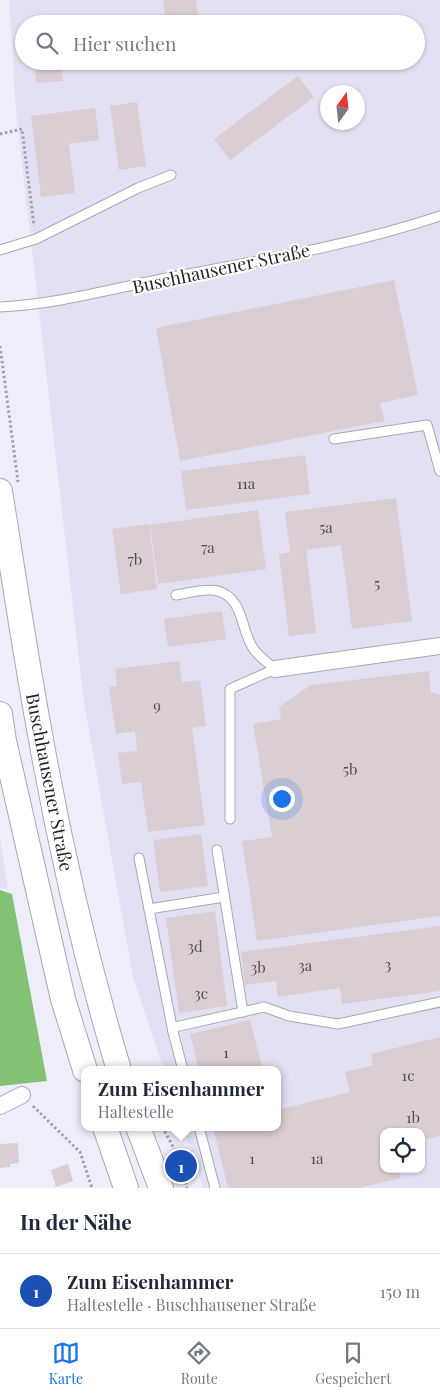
<!DOCTYPE html>
<html lang="de">
<head>
<meta charset="utf-8">
<style>
  :root { --surface:#fff; --page:#f2f2f3; --text:#1f2937; --muted:#747a83; --line:#e0e1e3; --accent:#1a73e8 }
  body { margin:0; font-family:"Playfair Display",serif; background:var(--page); color:var(--text) }
  .controls { position:absolute; right:15px; bottom:15px; display:grid; overflow:hidden; border-radius:10px; box-shadow:0 1px 4px #0004 }
  .controls button { width:45px; height:45px; display:grid; place-items:center; padding:0; border:0; border-bottom:1px solid var(--line); background:var(--surface); color:var(--text); font:25px sans-serif }
  .compass { position:absolute; left:320px; top:85px; width:45px; height:45px; border-radius:50%; background:var(--surface); box-shadow:0 1px 4px #0004; rotate:15deg }
  .you { position:absolute; left:281px; top:798px; width:18px; height:18px; margin:-12px; border:4px solid #fff; border-radius:50%; background:#1a73e8; box-shadow:0 0 0 8px #1a73e833 }
  .badge { display:grid; place-items:center; width:32px; height:32px; border-radius:50%; background:var(--accent); color:#fff; font-size:16px; font-weight:700 }
  .pin { position:absolute; translate:-50% -50%; border:2px solid #fff; box-shadow:0 1px 5px #0006 }
  .popup { position:absolute; left:81px; top:1066px; width:200px; height:65px; box-sizing:border-box; display:grid; place-content:center; border-radius:10px; background:var(--surface); filter:drop-shadow(0 1px 4px #0005); font-size:16px; white-space:nowrap; color:var(--muted) }
  .popup b { font-size:19px; color:var(--text) }
  .popup::after { content:''; position:absolute; left:50%; top:100%; margin-left:-10px; border:10px solid transparent; border-top-color:var(--surface) }
  .list { margin:0; padding:0; list-style:none }
  h2 { display:flex; justify-content:space-between; align-items:center; height:65px; margin:0; padding:0 20px; font-size:21px }
  h2 small { font-size:16px; font-weight:400; color:var(--muted) }
  .list li { display:grid; grid-template-columns:32px 1fr auto; gap:15px; align-items:center; box-sizing:border-box; height:75px; padding:0 20px; border-top:1px solid var(--line) }
  .list b { display:block; font-size:19px; white-space:nowrap }
  .list p { margin:0; font-size:16px; white-space:nowrap; color:var(--muted) }
  .list em { font-size:16px; font-style:normal; color:var(--muted) }
  .icon { flex:none; width:28px; height:28px; fill:none; stroke:currentColor; stroke-width:2; stroke-linecap:round; stroke-linejoin:round }
  .map { position:relative; flex:none; width:440px; height:1188px; overflow:hidden }
  .search { position:absolute; background:var(--surface); box-shadow:0 1px 4px #0004; left:15px; right:15px; top:15px; height:55px; display:flex; align-items:center; gap:12px; box-sizing:border-box; padding:0 18px; border-radius:28px; color:var(--muted); font-size:19px }
  .sheet { height:140px; background:var(--surface) }
  nav { display:flex; justify-content:space-around; align-items:center; box-sizing:border-box; height:70px; border-top:1px solid var(--line); background:var(--surface); font-size:14px; color:var(--muted) }
  nav a { display:grid; justify-items:center; gap:2px }
  nav .on { color:var(--accent) }
  .map>svg:first-child { display:block }
  .built { fill:#e3e0f4; fill-rule:evenodd }
  .forest { fill:#83c274 }
  .building { fill:#dbcdd4 }
  .lines { fill:none; stroke-linecap:round; stroke-linejoin:round }
  .service-casing { stroke:#a9a7b3; stroke-width:11 }
  .minor-casing { stroke:#a9a7b3; stroke-width:18 }
  .secondary-casing { stroke:#a9a7b3; stroke-width:26 }
  .path { stroke:#a3a2ac; stroke-width:3; stroke-dasharray:2.5 2.5; stroke-linecap:butt }
  .service { stroke:#fff; stroke-width:9 }
  .minor { stroke:#fff; stroke-width:16 }
  .secondary { stroke:#fff; stroke-width:24 }
  .labels { text-anchor:middle; dominant-baseline:central; stroke-width:4.5; stroke-linejoin:round; paint-order:stroke }
  .number-label { font-size:15px; fill:#514d52 }
  .street-label { font-size:18px; fill:#232227; stroke:#fff }
</style>
</head>
<body>
<div class="map">
<svg width="440" height="1188" viewBox="0 0 440 1188">
  <rect width="100%" height="100%" fill="#efedfa"/>
  <g class="built">
    <path d="M 9,0 L 440,0 L 440,1188 L 203,1188 L 183,1127 L 277,1127 L 277,1070 L 164,1070 L 133,977 L 84,703 L 16,111 ZM 24,24 L 416,24 L 416,61 L 24,61 ZM 328,92 L 358,92 L 358,122 L 328,122 ZM 384,1132 L 421,1132 L 421,1169 L 384,1169 Z"/>
    <path d="M 0,838 L 8,889 L 0,888 Z"/>
  </g>
  <path class="forest" d="M 0,890 L 12,894 L 47,1081 L 0,1086 Z"/>
  <g class="building">
    <path d="M 163,0 L 196,0 L 199,21 L 166,24 Z"/>
    <path d="M 35,61 L 62,61 L 63,81 L 36,83 Z"/>
    <path d="M 298,76 L 314,97 L 230,160 L 214,139 Z"/>
    <path d="M 137,102 L 146,166 L 119,170 L 110,106 Z"/>
    <path d="M 95,108 L 99,140 L 69,144 L 75,193 L 41,197 L 31,116 Z"/>
    <path d="M 394,280 L 418,395 L 380,403 L 385,421 L 180,461 L 156,328 Z"/>
    <path d="M 305,455 L 310,494 L 186,510 L 181,471 Z"/>
    <path d="M 396,498 L 412,621 L 352,629 L 341,545 L 306,550 L 316,633 L 289,636 L 279,554 L 290,552 L 285,512 Z"/>
    <path d="M 258,510 L 266,569 L 158,584 L 150,525 Z"/>
    <path d="M 149,524 L 157,589 L 121,594 L 112,529 Z"/>
    <path d="M 222,611 L 226,639 L 168,647 L 164,619 Z"/>
    <path d="M 179,661 L 182,682 L 200,680 L 206,726 L 192,728 L 205,825 L 148,832 L 141,782 L 122,784 L 118,753 L 137,751 L 135,731 L 116,734 L 109,687 L 117,686 L 115,669 Z"/>
    <path d="M 429,671 L 431,692 L 440,695 L 440,916 L 257,941 L 242,841 L 272,837 L 253,724 L 281,719 L 279,707 L 311,685 Z"/>
    <path d="M 201,834 L 208,886 L 160,892 L 153,840 Z"/>
    <path d="M 215,911 L 227,1006 L 179,1013 L 166,918 Z"/>
    <path d="M 440,926 L 440,991 L 342,1004 L 340,988 L 278,997 L 276,981 L 245,985 L 241,952 Z"/>
    <path d="M 250,1020 L 263,1070 L 199,1070 L 190,1034 Z"/>
    <path d="M 440,1037 L 440,1136 L 421,1140 L 421,1132 L 384,1132 L 384,1169 L 399,1169 L 401,1178 L 358,1188 L 228,1188 L 213,1127 L 277,1127 L 277,1110 L 350,1092 L 345,1072 L 373,1065 L 371,1054 Z"/>
    <path d="M 18,1143 L 19,1163 L 10,1164 L 10,1167 L 0,1168 L 0,1144 Z"/>
    <path d="M 68,1164 L 73,1181 L 56,1187 L 51,1170 Z"/>
  </g>
  <g class="lines">
    <g class="service-casing">
      <g id="service">
        <path d="M 0,250 L 36,239 L 138,188 L 171,175"/>
        <path d="M 0,307 C 60,304 114,288 172,277 C 262,260 353,245 440,216"/>
        <path d="M 334,439 L 427,425 L 440,471"/>
        <path d="M 176,595 C 186,593 209,588 218,591 C 244,599 240,628 253,648 C 258,656 268,663 275,669 L 230,689 L 230,819"/>
        <path d="M 217,850 L 243,1012"/>
        <path d="M 139,858 L 173,1032"/>
        <path d="M 149,909 L 224,897"/>
        <path d="M 183,1070 L 173,1032 L 175,1027 L 264,1007 L 289,1016 L 338,1024 L 440,1002"/>
        <path d="M 199,1127 L 215,1188"/>
      </g>
    </g>
    <g class="minor-casing">
      <g id="minor">
        <path d="M 275,669 L 440,646"/>
        <path d="M 0,1106 L 22,1095"/>
      </g>
    </g>
    <g class="secondary-casing">
      <g id="secondary">
        <path d="M 0,491 C 13,572 25,653 40,734 C 60,847 86,960 119,1070"/>
        <path d="M 0,714 L 4,741 L 63,999 L 85,1070"/>
        <path d="M 105,1127 L 126,1188"/>
        <path d="M 138,1127 L 161,1188"/>
      </g>
    </g>
    <g class="path">
      <path d="M 0,134 L 22,129 L 34,226"/>
      <path d="M 0,346 L 18,482"/>
      <path d="M 33,1106 L 80,1152 L 92,1188"/>
      <path d="M 162,1127 C 174,1146 182,1166 187,1188"/>
    </g>
    <use href="#service" class="service"/>
    <use href="#minor" class="minor"/>
    <use href="#secondary" class="secondary"/>
  </g>
  <g class="labels">
    <g class="number-label">
      <text x="246" y="483">11a</text>
      <text x="326" y="527">5a</text>
      <text x="208" y="547">7a</text>
      <text x="135" y="559">7b</text>
      <text x="377" y="583">5</text>
      <text x="157" y="705">9</text>
      <text x="350" y="769">5b</text>
      <text x="195" y="946">3d</text>
      <text x="388" y="964">3</text>
      <text x="305" y="965">3a</text>
      <text x="258" y="967">3b</text>
      <text x="201" y="993">3c</text>
      <text x="226" y="1052">1</text>
      <text x="408" y="1075">1c</text>
      <text x="413" y="1117">1b</text>
      <text x="252" y="1158">1</text>
      <text x="317" y="1158">1a</text>
    </g>
    <g class="street-label">
      <text transform="translate(221 268) rotate(-12)">Buschhausener Straße</text>
      <text transform="translate(50 782) rotate(79)">Buschhausener Straße</text>
    </g>
  </g>
</svg>
<div class="controls">
<button><svg class="icon" aria-label="locate" viewBox="0 0 24 24"><circle cx="12" cy="12" r="6"/><path d="M12 2v4M12 18v4M2 12h4M18 12h4"/></svg></button>
</div>
<svg class="compass" viewBox="-18 -18 36 36"><path d="M0-13l5 13h-10z" fill="#e53935"/><path d="M0 13l5-13h-10z" fill="#747a83"/></svg>
<div class="you"></div>
<div class="pin badge" style="left:181px;top:1166px;background:#1a4fb4">1</div>
<div class="popup"><b>Zum Eisenhammer</b>Haltestelle</div>
<div class="search"><svg class="icon" aria-label="search" viewBox="0 0 24 24"><circle cx="10" cy="10" r="6"/><path d="M15 15l6 6"/></svg>Hier suchen</div>
</div>
<section class="sheet">
<h2>In der Nähe<small></small></h2>
<ul class="list">
<li><span class="badge" style="background:#1a4fb4">1</span><div><b>Zum Eisenhammer</b><p>Haltestelle · Buschhausener Straße</p></div><em>150 m</em></li>
</ul>
</section>
<nav>
<a class="on"><svg class="icon" aria-label="map" viewBox="0 0 24 24"><path d="M3 6l6-2 6 2 6-2v14l-6 2-6-2-6 2zM9 4v14M15 6v14"/></svg>Karte</a>
<a><svg class="icon" aria-label="directions" viewBox="0 0 24 24"><path d="M12 3l9 9-9 9-9-9zM9 14v-3h6M13 9l2 2-2 2"/></svg>Route</a>
<a><svg class="icon" aria-label="saved" viewBox="0 0 24 24"><path d="M7 4h10v16l-5-4-5 4z"/></svg>Gespeichert</a>
</nav>
</body>
</html>
